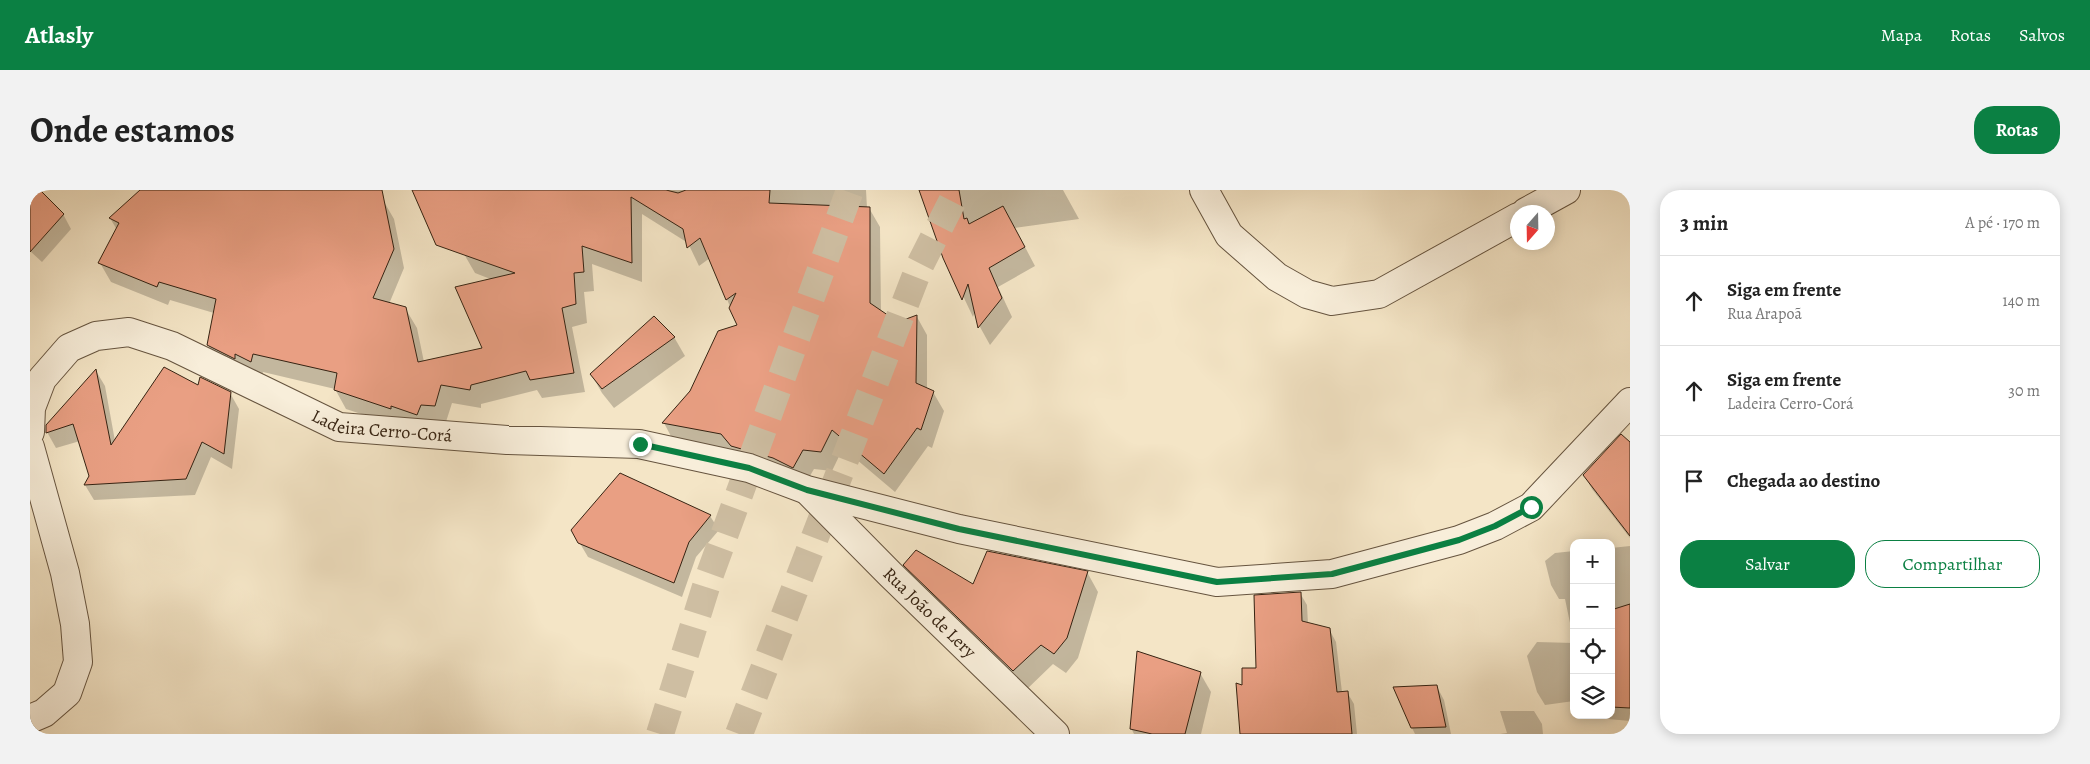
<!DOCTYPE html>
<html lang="pt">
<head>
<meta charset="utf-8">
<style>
  :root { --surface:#fff; --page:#f2f2f2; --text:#222; --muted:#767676; --line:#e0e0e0; --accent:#0b8043 }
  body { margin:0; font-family:Alegreya,serif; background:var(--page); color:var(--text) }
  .controls { position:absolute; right:15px; bottom:15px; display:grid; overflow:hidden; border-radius:10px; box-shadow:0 2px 12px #0003 }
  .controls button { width:45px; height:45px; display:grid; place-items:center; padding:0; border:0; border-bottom:1px solid var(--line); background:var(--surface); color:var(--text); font:25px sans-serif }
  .compass { position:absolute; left:1480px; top:15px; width:45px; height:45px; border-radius:50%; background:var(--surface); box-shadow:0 2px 12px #0003; rotate:200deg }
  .stop { position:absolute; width:15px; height:15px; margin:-11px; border:4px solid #0b8043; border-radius:50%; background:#fff }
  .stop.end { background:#0b8043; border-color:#fff; box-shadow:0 1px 5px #0008 }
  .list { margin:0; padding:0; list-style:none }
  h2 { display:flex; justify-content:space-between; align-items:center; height:65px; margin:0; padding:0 20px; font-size:21px }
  h2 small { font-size:16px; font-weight:400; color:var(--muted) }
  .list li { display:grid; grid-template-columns:32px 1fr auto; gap:15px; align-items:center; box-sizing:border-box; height:90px; padding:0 20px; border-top:1px solid var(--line) }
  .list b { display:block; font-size:19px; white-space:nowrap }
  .list p { margin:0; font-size:16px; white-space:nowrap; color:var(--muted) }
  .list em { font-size:16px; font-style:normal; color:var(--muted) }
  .actions { display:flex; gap:10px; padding:15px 20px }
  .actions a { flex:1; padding:11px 0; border:1px solid var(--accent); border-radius:20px; text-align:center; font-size:18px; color:var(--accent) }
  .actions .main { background:var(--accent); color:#fff }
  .icon { flex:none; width:28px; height:28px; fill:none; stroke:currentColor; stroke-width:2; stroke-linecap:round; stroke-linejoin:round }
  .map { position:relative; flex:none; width:1600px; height:544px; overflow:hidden; border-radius:20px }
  header { display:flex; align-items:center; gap:30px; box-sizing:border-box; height:70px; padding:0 25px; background:var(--accent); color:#fff }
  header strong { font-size:24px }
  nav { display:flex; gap:28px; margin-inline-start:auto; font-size:18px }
  .intro { display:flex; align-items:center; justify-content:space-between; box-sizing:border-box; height:120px; padding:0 30px }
  h1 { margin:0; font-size:35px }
  .button { padding:12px 22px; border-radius:20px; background:var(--accent); color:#fff; font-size:18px; font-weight:700 }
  main { display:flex; gap:30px; padding:0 30px }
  aside { flex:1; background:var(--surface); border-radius:20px; box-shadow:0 2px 12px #0003 }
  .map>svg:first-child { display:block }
  .shadow { fill:#0003 }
  .building { fill:#e99f83; stroke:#362312 }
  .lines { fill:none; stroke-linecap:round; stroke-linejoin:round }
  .motorway-tunnel { stroke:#cebea2; stroke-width:28; stroke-dasharray:28 14; stroke-linecap:butt }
  .minor-casing { stroke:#66543f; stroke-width:30 }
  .minor { stroke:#f8eeda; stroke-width:28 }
  .route { stroke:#0b8043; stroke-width:6 }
  .labels { text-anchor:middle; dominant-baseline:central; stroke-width:4; stroke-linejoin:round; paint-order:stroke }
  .street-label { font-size:18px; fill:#362312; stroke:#f8eeda }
</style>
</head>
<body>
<header>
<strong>Atlasly</strong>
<nav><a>Mapa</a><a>Rotas</a><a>Salvos</a></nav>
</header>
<div class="intro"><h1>Onde estamos</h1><a class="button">Rotas</a></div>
<main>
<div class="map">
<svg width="1600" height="544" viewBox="0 0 1600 544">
  <rect width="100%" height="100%" fill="#f4e5c6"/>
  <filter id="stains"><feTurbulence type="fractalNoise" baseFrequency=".004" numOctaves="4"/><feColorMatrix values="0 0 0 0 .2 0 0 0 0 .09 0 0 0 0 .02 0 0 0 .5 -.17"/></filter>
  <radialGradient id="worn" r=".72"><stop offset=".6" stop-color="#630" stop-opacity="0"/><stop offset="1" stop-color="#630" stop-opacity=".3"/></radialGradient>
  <g class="shadow">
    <path d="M 0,0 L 8,0 L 33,24 L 41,39 L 12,72 L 0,61 Z"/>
    <path d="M 112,0 L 328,0 L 353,10 L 364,29 L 374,78 L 359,114 L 375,118 L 387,138 L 394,172 L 454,158 L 463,90 L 445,83 L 434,64 L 384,0 L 836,0 L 837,18 L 839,18 L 850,37 L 851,122 L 868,133 L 887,127 L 897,145 L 897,199 L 903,202 L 914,221 L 902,258 L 898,256 L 865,302 L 813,258 L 802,281 L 784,279 L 774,296 L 644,252 L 634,233 L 661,202 L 708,136 L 680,68 L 669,76 L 658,53 L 612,24 L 612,92 L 562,74 L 564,101 L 554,102 L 557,133 L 542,137 L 555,202 L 512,208 L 507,200 L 451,214 L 451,218 L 422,213 L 415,235 L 371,237 L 316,219 L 305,199 L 233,182 L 232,190 L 189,174 L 178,155 L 184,123 L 140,110 L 138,115 L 81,92 L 70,73 L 87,40 L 80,28 Z"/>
    <path d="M 891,0 L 1033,0 L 1049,29 L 985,38 L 1005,76 L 968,97 L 982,127 L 960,155 L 950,137 L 945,121 L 943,127 L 915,68 Z"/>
    <path d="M 644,147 L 655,166 L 584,218 L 572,203 L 561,184 Z"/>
    <path d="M 66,181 L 75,196 L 85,251 L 169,197 L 200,203 L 209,219 L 202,279 L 181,267 L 165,305 L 64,310 L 55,295 L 61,286 L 50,251 L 26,258 L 17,242 Z"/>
    <path d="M 590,284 L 680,326 L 689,340 L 666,367 L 652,407 L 558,367 L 542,340 Z"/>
    <path d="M 1600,284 L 1600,348 L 1562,299 L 1554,285 Z"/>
    <path d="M 1600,356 L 1600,531 L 1567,528 L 1566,525 L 1581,525 L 1581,358 Z"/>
    <path d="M 1544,361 L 1544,452 L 1535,409 L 1529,409 L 1521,395 L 1515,371 L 1525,363 Z"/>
    <path d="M 875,375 L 943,396 L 1057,382 L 1068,402 L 1048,468 L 1036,483 L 1023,474 L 995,501 L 886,395 Z"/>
    <path d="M 1270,403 L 1277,415 L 1278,434 L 1299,439 L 1306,452 L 1312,502 L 1317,502 L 1324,514 L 1327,544 L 1212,544 L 1208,495 L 1213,497 L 1227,479 Z"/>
    <path d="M 1507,452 L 1544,453 L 1544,511 L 1515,515 L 1507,502 L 1497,466 Z"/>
    <path d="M 1170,483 L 1181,502 L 1171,544 L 1104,544 L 1101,538 Z"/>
    <path d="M 1406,495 L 1414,510 L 1421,544 L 1385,544 L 1382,538 Z"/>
    <path d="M 1470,521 L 1504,521 L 1512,534 L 1513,544 L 1470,544 L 1477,543 Z"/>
  </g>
  <g class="building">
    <path d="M 0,0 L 10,0 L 34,24 L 0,62 Z"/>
    <path d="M 110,0 L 352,0 L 364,59 L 343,108 L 376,117 L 388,172 L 452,158 L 425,97 L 485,83 L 406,55 L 382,0 L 636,0 L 648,3 L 656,0 L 740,0 L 739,13 L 840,17 L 840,113 L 868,132 L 887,125 L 886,193 L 904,201 L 891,240 L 887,238 L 854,284 L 802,240 L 791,262 L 773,260 L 763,278 L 743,268 L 701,256 L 691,244 L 632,233 L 660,201 L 688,141 L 707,135 L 699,118 L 706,103 L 696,110 L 670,48 L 657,58 L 653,39 L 601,7 L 602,73 L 552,56 L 554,82 L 544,83 L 546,114 L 532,118 L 544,183 L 500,190 L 496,181 L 441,195 L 440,200 L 411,195 L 405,216 L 391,215 L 387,225 L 361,216 L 361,219 L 304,200 L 307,183 L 223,164 L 221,172 L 205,164 L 205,169 L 177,155 L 186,109 L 129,92 L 127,97 L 68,73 L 89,33 L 79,28 Z"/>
    <path d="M 889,0 L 929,0 L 934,29 L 937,28 L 939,34 L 973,16 L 995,57 L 959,78 L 972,108 L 948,138 L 938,94 L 932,110 L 913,68 Z"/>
    <path d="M 624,126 L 645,147 L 572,199 L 560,184 Z"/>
    <path d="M 134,177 L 168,195 L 170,187 L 201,202 L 194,264 L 172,252 L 156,289 L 54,295 L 59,286 L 43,234 L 16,243 L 16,235 L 66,179 L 81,255 Z"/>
    <path d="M 1591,244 L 1600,252 L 1600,346 L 1553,285 Z"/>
    <path d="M 590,283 L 681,325 L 659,352 L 644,393 L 548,353 L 541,340 Z"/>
    <path d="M 886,360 L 943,394 L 957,361 L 1058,381 L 1037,448 L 1024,464 L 1011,455 L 983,481 L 873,375 Z"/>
    <path d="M 1271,402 L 1272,431 L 1300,438 L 1307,502 L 1318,501 L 1322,544 L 1210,544 L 1206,493 L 1212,495 L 1212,478 L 1226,478 L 1224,405 Z"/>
    <path d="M 1600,414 L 1600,518 L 1581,517 L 1581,420 Z"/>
    <path d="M 1107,461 L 1171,482 L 1155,544 L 1122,544 L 1100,539 Z"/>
    <path d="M 1407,495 L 1416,537 L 1381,538 L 1363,497 Z"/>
  </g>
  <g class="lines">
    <g class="motorway-tunnel">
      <path d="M 630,544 L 679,387 L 820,0"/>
      <path d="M 709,544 L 890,75 L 928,0"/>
    </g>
    <g class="minor-casing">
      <g id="minor">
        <path d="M 1174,0 L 1199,45 L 1247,87 L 1277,104 L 1302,111 L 1349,104 L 1488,27"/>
        <path d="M 1496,22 L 1536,0"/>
        <path id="s1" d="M 0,242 L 1,218 L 12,189 L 39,158 L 66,146 L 99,142 L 142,156 L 309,237 L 477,250 L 609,254 L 719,278 L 777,300 L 929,339 L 1187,392 L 1302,384 L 1429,350 L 1465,336 L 1501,317 L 1600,212"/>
        <path d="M 0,257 L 35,383 L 45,434 L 48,472 L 37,503 L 14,523 L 0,529"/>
        <path id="s2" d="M 778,301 L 860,384 L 1025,544"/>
      </g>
    </g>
    <use href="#minor" class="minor"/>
  </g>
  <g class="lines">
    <path class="route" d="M 610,254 L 719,278 L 777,300 L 929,339 L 1187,392 L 1302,384 L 1429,350 L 1465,336 L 1501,317"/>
  </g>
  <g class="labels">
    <g class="street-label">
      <text stroke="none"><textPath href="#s1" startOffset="432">Ladeira Cerro-Corá</textPath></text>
      <text stroke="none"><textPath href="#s2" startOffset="172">Rua João de Lery</textPath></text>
    </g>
  </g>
  <rect width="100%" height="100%" filter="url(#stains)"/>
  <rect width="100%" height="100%" fill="url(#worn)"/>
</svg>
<div class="controls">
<button>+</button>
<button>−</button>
<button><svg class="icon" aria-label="locate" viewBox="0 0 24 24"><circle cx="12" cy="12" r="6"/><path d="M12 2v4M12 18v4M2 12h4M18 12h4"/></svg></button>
<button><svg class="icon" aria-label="layers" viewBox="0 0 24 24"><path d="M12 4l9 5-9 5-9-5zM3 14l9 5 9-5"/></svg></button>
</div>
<svg class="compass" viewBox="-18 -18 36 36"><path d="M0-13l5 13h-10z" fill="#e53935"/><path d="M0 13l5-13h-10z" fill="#767676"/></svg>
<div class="stop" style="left:1501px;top:317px"></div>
<div class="stop end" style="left:610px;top:254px"></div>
</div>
<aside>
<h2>3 min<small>A pé · 170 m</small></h2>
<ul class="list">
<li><svg class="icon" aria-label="ahead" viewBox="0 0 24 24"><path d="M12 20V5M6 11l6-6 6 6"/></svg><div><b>Siga em frente</b><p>Rua Arapoã</p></div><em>140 m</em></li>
<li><svg class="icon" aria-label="ahead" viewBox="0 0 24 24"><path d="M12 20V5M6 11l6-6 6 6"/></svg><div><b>Siga em frente</b><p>Ladeira Cerro-Corá</p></div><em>30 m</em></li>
<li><svg class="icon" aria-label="arrive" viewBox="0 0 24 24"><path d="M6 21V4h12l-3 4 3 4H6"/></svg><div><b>Chegada ao destino</b></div></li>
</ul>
<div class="actions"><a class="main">Salvar</a><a>Compartilhar</a></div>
</aside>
</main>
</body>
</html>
